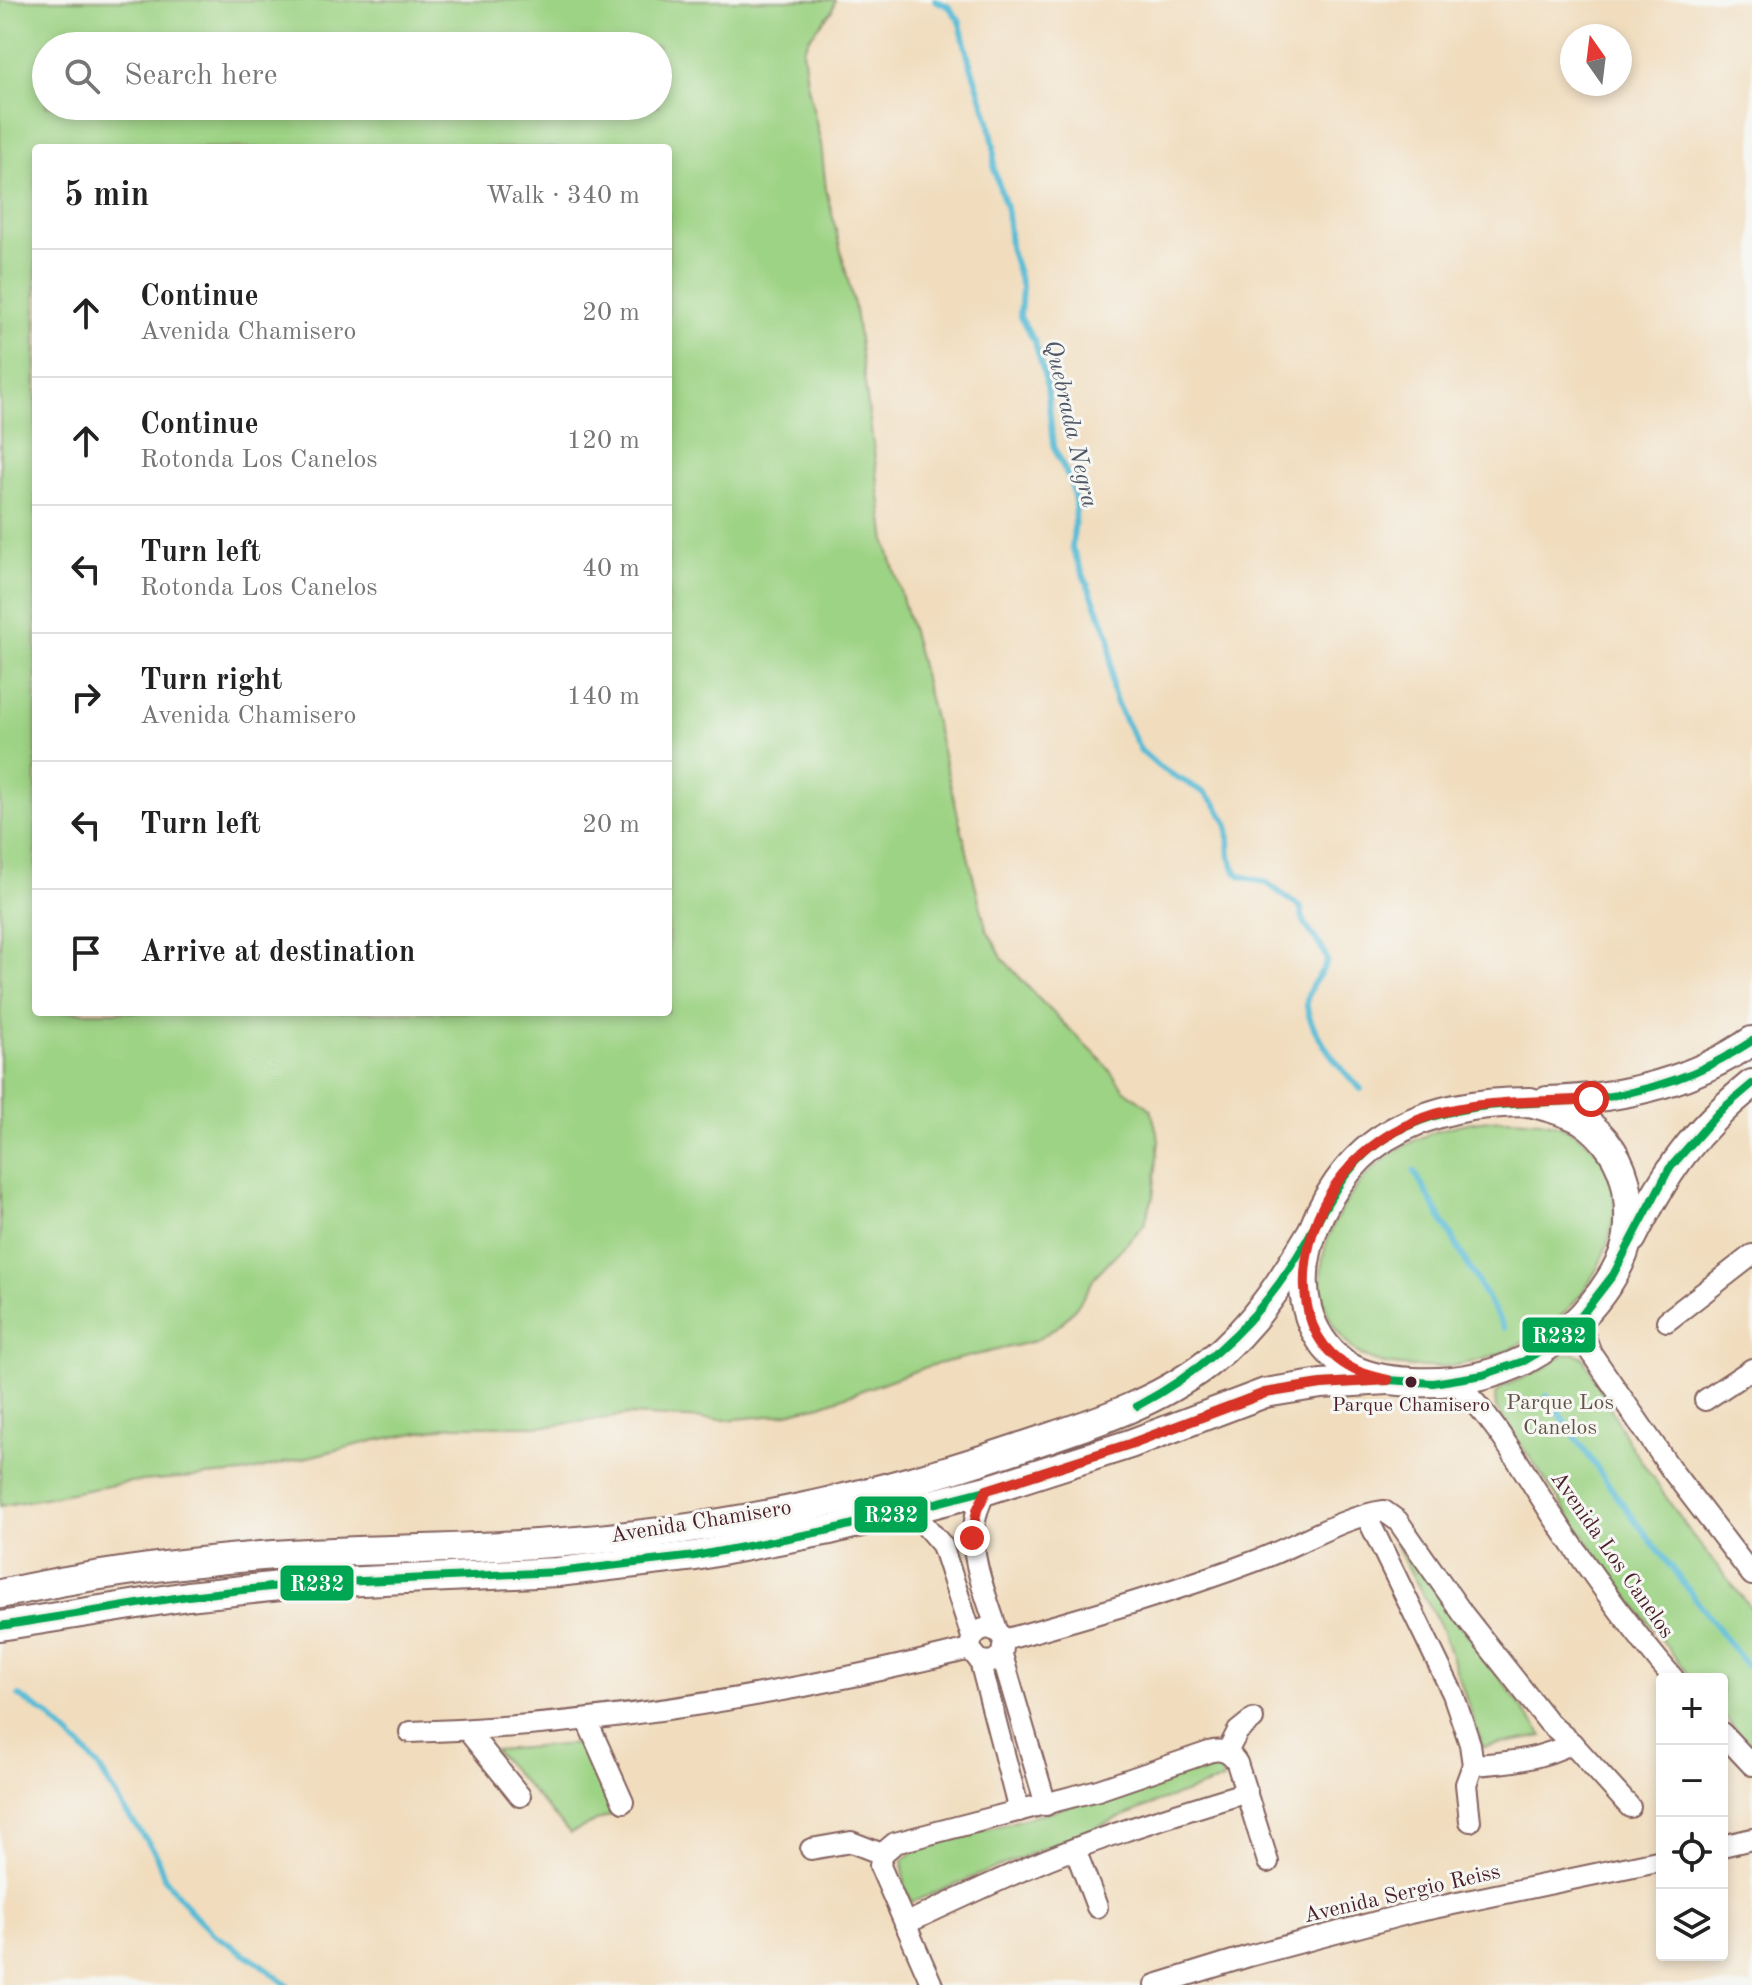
<!DOCTYPE html>
<html lang="en">
<head>
<meta charset="utf-8">
<style>
  :root { --surface:#fff; --page:#f2f2f2; --text:#222; --muted:#767676; --line:#e0e0e0 }
  body { margin:0; font-family:"Old Standard TT",serif; background:var(--page); color:var(--text) }
  .controls { position:absolute; right:24px; bottom:24px; display:grid; overflow:hidden; border-radius:8px; box-shadow:0 4px 12px #0003 }
  .controls button { width:72px; height:72px; display:grid; place-items:center; padding:0; border:0; border-bottom:2px solid var(--line); background:var(--surface); color:var(--text); font:40px sans-serif }
  .compass { position:absolute; left:1560px; top:24px; width:72px; height:72px; border-radius:50%; background:var(--surface); box-shadow:0 4px 12px #0003; rotate:346deg }
  .stop { position:absolute; width:24px; height:24px; margin:-18px; border:6px solid #d93025; border-radius:50%; background:#fff }
  .stop.end { background:#d93025; border-color:#fff; box-shadow:0 2px 8px #0008 }
  .list { margin:0; padding:0; list-style:none }
  h2 { display:flex; justify-content:space-between; align-items:center; height:104px; margin:0; padding:0 32px; font-size:34px }
  h2 small { font-size:26px; font-weight:400; color:var(--muted) }
  .list li { display:grid; grid-template-columns:52px 1fr auto; gap:24px; align-items:center; box-sizing:border-box; height:128px; padding:0 32px; border-top:2px solid var(--line) }
  .list b { display:block; font-size:30px; white-space:nowrap }
  .list p { margin:0; font-size:26px; white-space:nowrap; color:var(--muted) }
  .list em { font-size:26px; font-style:normal; color:var(--muted) }
  .icon { flex:none; width:44px; height:44px; fill:none; stroke:currentColor; stroke-width:2; stroke-linecap:round; stroke-linejoin:round }
  .map { position:relative; flex:none; width:1752px; height:1985px; overflow:hidden }
  .search { position:absolute; background:var(--surface); box-shadow:0 4px 12px #0003; left:32px; top:32px; width:640px; height:88px; display:flex; align-items:center; gap:20px; box-sizing:border-box; padding:0 28px; border-radius:44px; color:var(--muted); font-size:30px }
  .panel { position:absolute; background:var(--surface); box-shadow:0 4px 12px #0003; left:32px; top:144px; width:640px; height:872px; border-radius:8px }
  .map>svg:first-child { display:block }
  .green { fill:#9dd384; stroke:#747958; stroke-width:2; fill-rule:evenodd }
  .lines { fill:none; stroke-linecap:round; stroke-linejoin:round }
  .stream { stroke:#57bbd5; stroke-width:6 }
  .street-casing { stroke:#84625e; stroke-width:24 }
  .secondary-casing { stroke:#84625e; stroke-width:32 }
  .street { stroke:#fff; stroke-width:20 }
  .secondary { stroke:#fff; stroke-width:28 }
  .bus-1-casing { stroke:#f6f6f2; stroke-width:14 }
  .bus-1 { stroke:#00a651; stroke-width:8 }
  .route { stroke:#d93025; stroke-width:10 }
  .bus-dot { fill:#4a1f2b; stroke:#f6f6f2; stroke-width:3 }
  .labels { text-anchor:middle; dominant-baseline:central; stroke-width:6; stroke-linejoin:round; paint-order:stroke }
  .bus-label { font-size:20px; fill:#4a1f2b; stroke:#f6f6f2 }
  .park-label { font-size:22px; fill:#635546; stroke:#f6f6f2 }
  .street-label { font-size:22px; fill:#4a1f2b; stroke:#f6f6f2 }
  .water-label { font-size:24px; font-style:italic; fill:#4f5666; stroke:#f6f6f2 }
  .line-badge { stroke:#f6f6f2; stroke-width:3 }
  .badge-label { font-size:22px; text-anchor:middle; font-weight:bold; fill:#fff }
</style>
</head>
<body>
<div class="map">
<svg width="1752" height="1985" viewBox="0 0 1752 1985">
  <rect width="100%" height="100%" fill="#f6f6f2"/>
  <filter id="ink" filterUnits="userSpaceOnUse"><feTurbulence type="fractalNoise" baseFrequency=".0125" numOctaves="2"/><feDisplacementMap in="SourceGraphic" scale="16" xChannelSelector="R" yChannelSelector="G"/><feConvolveMatrix kernelMatrix="1 2 1 2 8 2 1 2 1" color-interpolation-filters="sRGB"/></filter>
  <filter id="wash" filterUnits="userSpaceOnUse"><feTurbulence type="fractalNoise" baseFrequency=".006" numOctaves="4" result="noise"/><feDisplacementMap in="SourceGraphic" scale="32" xChannelSelector="R" yChannelSelector="G"/><feGaussianBlur stdDeviation="1.8" result="paint"/><feColorMatrix in="noise" values="0 0 0 0 0 0 0 0 0 0 0 0 0 0 0 0 0 1.4 0 .05"/><feComposite in="paint" operator="in"/></filter>
  <g filter="url(#wash)">
    <rect width="100%" height="100%" fill="#f1ddbe"/>
    <g class="green">
      <path d="M 0,0 L 835,0 L 832,11 L 809,38 L 803,50 L 807,82 L 821,144 L 826,189 L 855,309 L 886,542 L 915,642 L 986,928 L 1003,959 L 1037,997 L 1103,1062 L 1125,1090 L 1151,1109 L 1159,1140 L 1153,1197 L 1144,1225 L 1096,1275 L 1080,1302 L 1061,1324 L 1035,1341 L 929,1366 L 821,1405 L 779,1415 L 726,1420 L 628,1415 L 550,1426 L 452,1426 L 373,1441 L 244,1473 L 130,1482 L 0,1506 ZM 658,46 L 658,106 L 46,106 L 46,46 ZM 36,148 L 668,148 L 668,1012 L 36,1012 Z"/>
      <path d="M 1512,1119 C 1528,1120 1545,1120 1560,1126 C 1646,1160 1616,1265 1563,1314 C 1529,1345 1484,1365 1437,1367 C 1414,1367 1386,1368 1365,1357 C 1354,1352 1346,1343 1339,1333 C 1295,1274 1339,1191 1392,1154 C 1428,1129 1468,1119 1512,1119 Z"/>
      <path d="M 1575,1353 L 1583,1357 L 1629,1443 L 1692,1535 L 1752,1609 L 1752,1748 L 1722,1714 L 1722,1679 L 1691,1678 L 1600,1560 L 1496,1408 L 1495,1396 L 1502,1387 L 1544,1369 L 1563,1355 Z"/>
      <path d="M 1394,1542 L 1434,1589 L 1543,1736 L 1483,1747 L 1441,1627 Z"/>
      <path d="M 577,1744 L 617,1812 L 570,1833 L 494,1750 Z"/>
      <path d="M 1217,1764 L 1224,1780 L 1163,1800 L 912,1902 L 904,1886 L 903,1860 L 918,1849 Z"/>
    </g>
    <g class="lines">
      <g class="stream">
        <path d="M 935,0 L 949,7 L 959,20 L 969,60 L 989,120 L 994,147 L 994,170 L 1007,210 L 1010,247 L 1022,287 L 1020,317 L 1035,342 L 1047,385 L 1053,445 L 1071,483 L 1076,507 L 1072,548 L 1110,638 L 1112,688 L 1117,705 L 1141,751 L 1159,767 L 1205,793 L 1215,803 L 1228,825 L 1230,857 L 1236,872 L 1241,876 L 1267,883 L 1301,908 C 1303,933 1322,939 1327,961 C 1322,975 1309,984 1307,1000 C 1304,1026 1343,1072 1361,1089"/>
        <path d="M 1414,1171 L 1504,1328"/>
        <path d="M 1547,1396 L 1615,1494 L 1752,1673"/>
        <path d="M 19,1696 L 46,1714 L 82,1748 L 100,1769 L 124,1809 L 155,1852 L 164,1877 L 189,1909 L 212,1933 L 258,1962 L 287,1985"/>
      </g>
    </g>
  </g>
  <g filter="url(#ink)">
    <g class="lines">
      <g class="street-casing">
        <g id="street">
          <path d="M 1582,1315 L 1583,1332 L 1591,1353 L 1673,1472 L 1752,1575"/>
          <path d="M 1667,1321 L 1752,1255"/>
          <path d="M 1454,1381 C 1495,1418 1522,1469 1552,1515 C 1590,1572 1629,1627 1674,1679"/>
          <path d="M 1705,1400 L 1752,1369"/>
          <path d="M 987,1490 C 958,1534 983,1585 997,1630"/>
          <path d="M 907,1512 L 923,1523 L 942,1545 L 972,1637"/>
          <path d="M 1366,1515 L 1453,1694 L 1470,1744 L 1473,1765 L 1466,1784 L 1470,1821"/>
          <path d="M 1004,1640 C 1090,1616 1174,1592 1258,1560 C 1296,1546 1345,1516 1384,1511 L 1398,1521 L 1463,1614 L 1549,1723 L 1572,1743 L 1630,1807"/>
          <path d="M 1002,1655 L 992,1662 L 980,1661 L 970,1649 C 971,1627 993,1621 1004,1640 L 1002,1655 L 1046,1805"/>
          <path d="M 980,1661 L 1019,1811"/>
          <path d="M 587,1721 L 623,1802"/>
          <path d="M 467,1730 L 520,1796"/>
          <path d="M 410,1732 C 600,1726 786,1695 970,1649"/>
          <path d="M 1722,1733 L 1752,1765"/>
          <path d="M 1227,1752 L 1238,1731 L 1253,1719"/>
          <path d="M 1473,1765 C 1507,1763 1542,1759 1572,1743"/>
          <path d="M 1722,1846 L 1752,1839"/>
          <path d="M 811,1849 L 851,1842 L 882,1854"/>
          <path d="M 1075,1849 L 1097,1907"/>
          <path d="M 905,1924 C 945,1905 986,1886 1027,1868 C 1098,1837 1173,1815 1247,1792"/>
          <path d="M 932,1985 L 880,1866 L 882,1854 L 895,1843 L 1098,1790 L 1209,1752 C 1221,1748 1230,1752 1237,1763 L 1268,1862"/>
          <path d="M 1155,1985 L 1249,1956 L 1410,1913 L 1662,1860"/>
        </g>
      </g>
      <g class="secondary-casing">
        <g id="secondary">
          <path d="M 1547,1101 C 1620,1099 1691,1083 1752,1041"/>
          <path d="M 1530,1102 C 1548,1107 1566,1111 1582,1120 C 1606,1136 1622,1161 1627,1189 C 1630,1210 1631,1235 1623,1255 C 1605,1298 1566,1338 1525,1360 C 1491,1377 1451,1384 1413,1382 C 1390,1381 1363,1378 1344,1364 C 1265,1303 1315,1182 1385,1137 C 1429,1109 1480,1102 1530,1102 Z"/>
          <path d="M 1632,1238 C 1666,1171 1693,1132 1752,1084"/>
          <path d="M 0,1594 C 90,1574 182,1562 274,1555 C 361,1549 449,1550 536,1544 C 698,1534 862,1501 1015,1449 C 1083,1426 1151,1407 1208,1363 C 1254,1327 1284,1279 1313,1230"/>
          <path d="M 0,1626 L 188,1596 L 298,1584 L 558,1572 L 695,1556 L 830,1530 L 987,1490 L 1130,1444 L 1265,1393 L 1321,1384 L 1388,1380"/>
        </g>
      </g>
      <use href="#street" class="street"/>
      <use href="#secondary" class="secondary"/>
      <g class="bus-1-casing">
        <g id="bus-1">
          <path d="M 1137,1406 C 1205,1370 1258,1321 1298,1255 C 1325,1211 1342,1164 1388,1136 C 1450,1099 1519,1106 1588,1099 C 1648,1093 1702,1074 1752,1041"/>
          <path d="M 0,1626 L 188,1596 L 298,1584 L 558,1572 L 695,1556 L 830,1530 L 987,1490 L 1130,1444 L 1265,1393 L 1321,1384 L 1388,1380 L 1433,1383 L 1483,1375 L 1524,1361 L 1544,1349 L 1582,1315 L 1613,1275 L 1669,1169 L 1719,1112 L 1752,1084"/>
        </g>
      </g>
      <use href="#bus-1" class="bus-1"/>
    </g>
  </g>
  <g class="lines" filter="url(#ink)">
    <path class="route" d="M 972,1538 L 977,1510 L 987,1490 L 1130,1444 L 1265,1393 L 1321,1384 L 1388,1380 C 1376,1377 1364,1375 1353,1369 C 1288,1336 1298,1248 1329,1195 C 1346,1166 1374,1141 1405,1126 C 1463,1097 1528,1104 1591,1099"/>
  </g>
  <circle class="bus-dot" cx="1411" cy="1382" r="7"/>
  <g class="labels">
    <g class="bus-label">
      <text x="1411" y="1406">Parque Chamisero</text>
    </g>
    <g class="park-label">
      <text x="1560" y="1403">Parque Los<tspan x="1560" dy="25">Canelos</tspan></text>
    </g>
    <g class="street-label">
      <text transform="translate(701 1522) rotate(-9)">Avenida Chamisero</text>
      <text transform="translate(1612 1555) rotate(55)">Avenida Los Canelos</text>
      <text transform="translate(1402 1894) rotate(-13)">Avenida Sergio Reiss</text>
    </g>
    <g class="water-label">
      <text transform="translate(1070 424) rotate(77)">Quebrada Negra</text>
    </g>
  </g>
  <g class="line-badge">
    <rect x="1521" y="1316" width="76" height="38" rx="8" fill="#00a651"/>
    <rect x="853" y="1495" width="76" height="39" rx="8" fill="#00a651"/>
    <rect x="279" y="1564" width="76" height="38" rx="8" fill="#00a651"/>
  </g>
  <g class="badge-label">
    <text x="1559" y="1343">R232</text>
    <text x="891" y="1522">R232</text>
    <text x="317" y="1591">R232</text>
  </g>
</svg>
<div class="controls">
<button>+</button>
<button>−</button>
<button><svg class="icon" aria-label="locate" viewBox="0 0 24 24"><circle cx="12" cy="12" r="6"/><path d="M12 2v4M12 18v4M2 12h4M18 12h4"/></svg></button>
<button><svg class="icon" aria-label="layers" viewBox="0 0 24 24"><path d="M12 4l9 5-9 5-9-5zM3 14l9 5 9-5"/></svg></button>
</div>
<svg class="compass" viewBox="-18 -18 36 36"><path d="M0-13l5 13h-10z" fill="#e53935"/><path d="M0 13l5-13h-10z" fill="#767676"/></svg>
<div class="stop" style="left:1591px;top:1099px"></div>
<div class="stop end" style="left:972px;top:1538px"></div>
<div class="search"><svg class="icon" aria-label="search" viewBox="0 0 24 24"><circle cx="10" cy="10" r="6"/><path d="M15 15l6 6"/></svg>Search here</div>
<section class="panel">
<h2>5 min<small>Walk · 340 m</small></h2>
<ul class="list">
<li><svg class="icon" aria-label="ahead" viewBox="0 0 24 24"><path d="M12 20V5M6 11l6-6 6 6"/></svg><div><b>Continue</b><p>Avenida Chamisero</p></div><em>20 m</em></li>
<li><svg class="icon" aria-label="ahead" viewBox="0 0 24 24"><path d="M12 20V5M6 11l6-6 6 6"/></svg><div><b>Continue</b><p>Rotonda Los Canelos</p></div><em>120 m</em></li>
<li><svg class="icon" aria-label="left" viewBox="0 0 24 24"><path d="M17 20v-9H6M10 6l-5 5 5 5"/></svg><div><b>Turn left</b><p>Rotonda Los Canelos</p></div><em>40 m</em></li>
<li><svg class="icon" aria-label="right" viewBox="0 0 24 24"><path d="M7 20v-9h11M14 6l5 5-5 5"/></svg><div><b>Turn right</b><p>Avenida Chamisero</p></div><em>140 m</em></li>
<li><svg class="icon" aria-label="left" viewBox="0 0 24 24"><path d="M17 20v-9H6M10 6l-5 5 5 5"/></svg><div><b>Turn left</b></div><em>20 m</em></li>
<li><svg class="icon" aria-label="arrive" viewBox="0 0 24 24"><path d="M6 21V4h12l-3 4 3 4H6"/></svg><div><b>Arrive at destination</b></div></li>
</ul>
</section>
</div>
</body>
</html>
